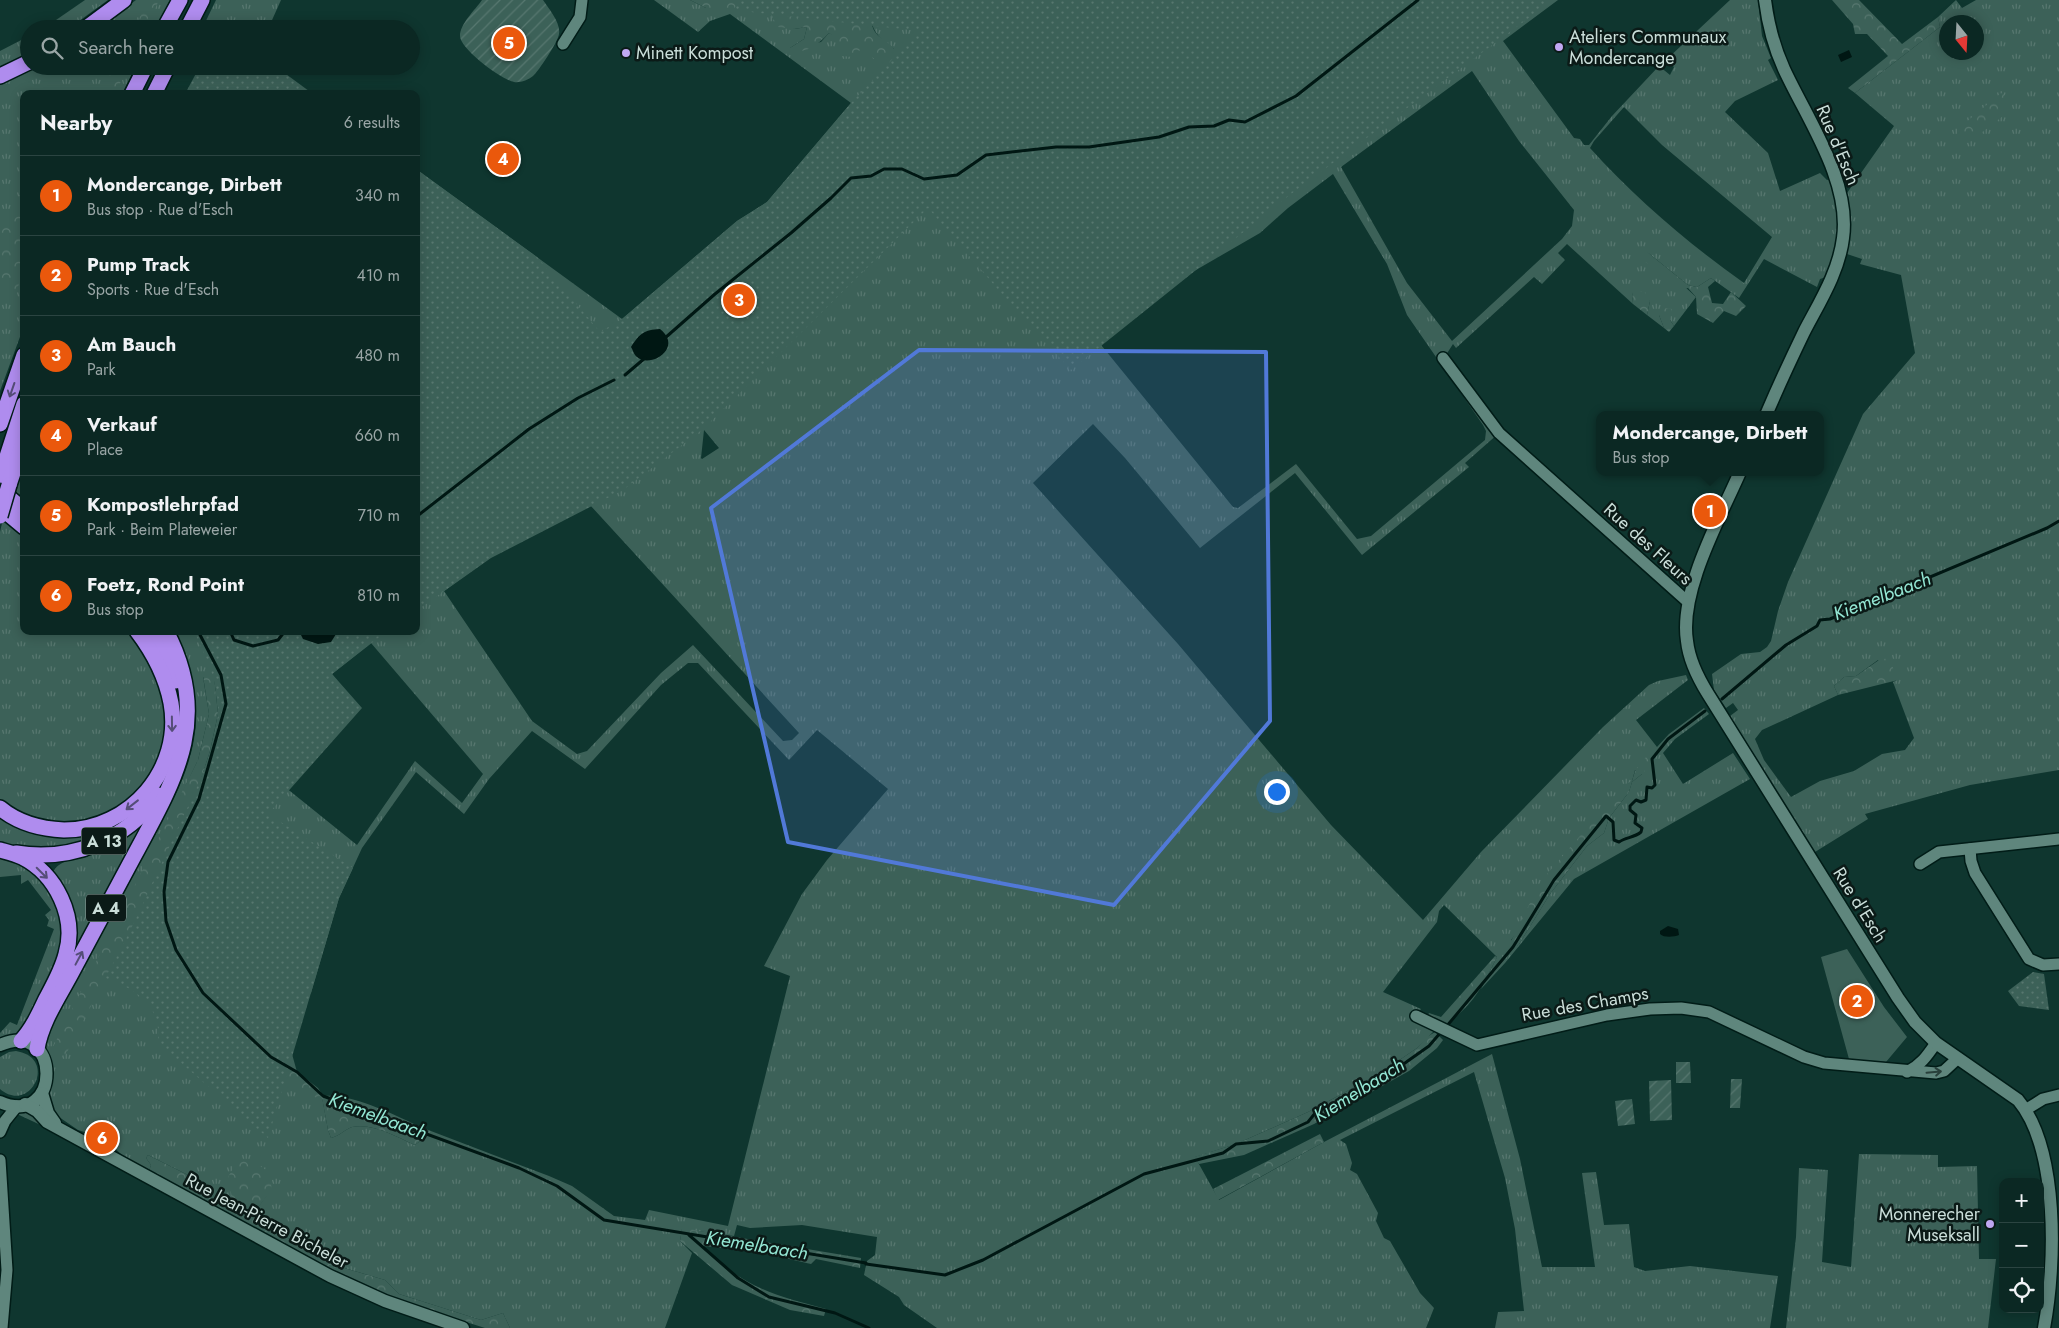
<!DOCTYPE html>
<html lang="en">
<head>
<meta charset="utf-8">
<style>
  :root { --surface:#0b2823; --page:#14302b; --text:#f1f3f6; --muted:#9aa6a6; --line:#2b4441; --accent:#ea580c }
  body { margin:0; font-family:Jost,sans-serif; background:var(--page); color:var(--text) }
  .controls { position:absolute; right:15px; bottom:15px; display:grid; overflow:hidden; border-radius:10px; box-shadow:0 2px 12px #0003 }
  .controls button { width:45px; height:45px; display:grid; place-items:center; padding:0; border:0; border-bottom:1px solid var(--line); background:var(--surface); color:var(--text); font:25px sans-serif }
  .compass { position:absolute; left:1939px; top:15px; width:45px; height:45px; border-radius:50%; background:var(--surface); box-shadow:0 2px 12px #0003; rotate:162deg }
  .you { position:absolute; left:1276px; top:791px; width:18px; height:18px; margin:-12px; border:4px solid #fff; border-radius:50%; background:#1a73e8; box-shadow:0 0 0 8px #1a73e833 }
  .badge { display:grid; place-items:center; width:32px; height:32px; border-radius:50%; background:var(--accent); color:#fff; font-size:16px; font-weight:700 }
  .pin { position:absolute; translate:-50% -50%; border:2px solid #fff; box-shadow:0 1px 5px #0006 }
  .popup { position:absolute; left:1596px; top:411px; width:228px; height:65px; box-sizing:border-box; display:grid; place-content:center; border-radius:10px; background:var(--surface); filter:drop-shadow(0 1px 4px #0005); font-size:16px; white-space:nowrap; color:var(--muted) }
  .popup b { font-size:19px; color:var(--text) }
  .popup::after { content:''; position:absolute; left:50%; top:100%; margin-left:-10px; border:10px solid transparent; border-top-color:var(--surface) }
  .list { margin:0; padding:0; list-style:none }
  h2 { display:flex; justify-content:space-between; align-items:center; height:65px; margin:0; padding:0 20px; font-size:21px }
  h2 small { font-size:16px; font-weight:400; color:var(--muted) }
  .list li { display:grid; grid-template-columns:32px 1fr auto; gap:15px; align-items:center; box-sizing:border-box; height:80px; padding:0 20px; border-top:1px solid var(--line) }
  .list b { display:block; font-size:19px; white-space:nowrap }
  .list p { margin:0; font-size:16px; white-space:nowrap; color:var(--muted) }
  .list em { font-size:16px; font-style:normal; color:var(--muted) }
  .icon { flex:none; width:28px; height:28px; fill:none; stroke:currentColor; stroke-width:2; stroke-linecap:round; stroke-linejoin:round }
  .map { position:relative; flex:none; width:2059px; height:1328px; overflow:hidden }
  .search { position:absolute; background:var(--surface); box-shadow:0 2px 12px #0003; left:20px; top:20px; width:400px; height:55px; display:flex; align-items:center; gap:12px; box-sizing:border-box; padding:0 18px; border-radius:28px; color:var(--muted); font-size:19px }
  .panel { position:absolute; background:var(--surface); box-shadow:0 2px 12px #0003; left:20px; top:90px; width:400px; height:545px; border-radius:10px }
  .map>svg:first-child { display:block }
  .grass { fill:url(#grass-tufts); fill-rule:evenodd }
  .forest { fill:url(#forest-crowns) }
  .park { fill:url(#park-dots) }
  .garden { fill:url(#garden-furrows) }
  .pitch { fill:#3c6158 }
  .water { fill:#001713 }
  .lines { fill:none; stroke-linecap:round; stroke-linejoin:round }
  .stream { stroke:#001713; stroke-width:3 }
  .street-casing { stroke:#011c17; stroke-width:14 }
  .secondary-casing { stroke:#011c17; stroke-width:15 }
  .highway-casing { stroke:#011c17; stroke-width:18 }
  .street { stroke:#5f867d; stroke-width:11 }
  .secondary { stroke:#5f867d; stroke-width:12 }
  .highway { stroke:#af8cee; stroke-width:15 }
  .highway-bridge-casing { stroke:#011c17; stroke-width:18; stroke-linecap:butt }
  .highway-bridge { stroke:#af8cee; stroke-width:15 }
  .oneway { stroke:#554d78 }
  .oneway2 { stroke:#28403b }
  .marked { fill:#5179d8; fill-opacity:0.2; stroke:#5179d8; stroke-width:4; stroke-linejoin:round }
  .poi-dot { fill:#c1a8f3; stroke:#0b1a17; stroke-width:2 }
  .labels { text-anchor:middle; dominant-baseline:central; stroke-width:5; stroke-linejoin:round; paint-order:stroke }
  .shield { fill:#0b1a17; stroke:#91a39f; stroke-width:1 }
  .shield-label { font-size:16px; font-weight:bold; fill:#caded9 }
  .poi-label { font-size:18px; fill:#caded9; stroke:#0b1a17; text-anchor:start }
  .street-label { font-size:18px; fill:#caded9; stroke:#0b1a17 }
  .water-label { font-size:19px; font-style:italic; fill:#94e7d4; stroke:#0b1a17 }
</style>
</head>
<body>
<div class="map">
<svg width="2059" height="1328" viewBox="0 0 2059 1328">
  <defs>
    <pattern id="grass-tufts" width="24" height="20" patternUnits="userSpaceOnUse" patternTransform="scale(1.25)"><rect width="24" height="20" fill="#3c6158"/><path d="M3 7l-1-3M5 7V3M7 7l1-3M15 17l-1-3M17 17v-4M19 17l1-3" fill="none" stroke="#57776f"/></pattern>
    <pattern id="forest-crowns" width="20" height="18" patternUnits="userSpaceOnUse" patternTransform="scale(1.25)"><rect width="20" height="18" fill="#3c6158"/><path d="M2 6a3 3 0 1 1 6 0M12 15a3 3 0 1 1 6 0" fill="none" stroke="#57776f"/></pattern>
    <pattern id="park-dots" width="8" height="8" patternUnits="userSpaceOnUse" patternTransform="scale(1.25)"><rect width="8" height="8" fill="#3c6158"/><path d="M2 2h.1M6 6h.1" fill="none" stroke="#57776f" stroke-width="1.8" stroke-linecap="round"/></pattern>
    <pattern id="garden-furrows" width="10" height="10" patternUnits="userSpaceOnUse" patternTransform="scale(1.25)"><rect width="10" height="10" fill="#3c6158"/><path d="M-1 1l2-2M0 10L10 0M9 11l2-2" fill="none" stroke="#57776f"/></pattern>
  </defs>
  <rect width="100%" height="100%" fill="#0f362f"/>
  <g class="grass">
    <path d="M 85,0 L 108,0 L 68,29 L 43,29 Z"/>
    <path d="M 136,0 L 170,0 L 155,29 L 98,29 Z"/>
    <path d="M 216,0 L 281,0 L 268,29 L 202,29 Z"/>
    <path d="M 654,0 L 690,0 L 706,8 L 767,8 L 794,29 L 807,27 L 804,39 L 790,48 L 821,42 L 829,33 L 862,48 L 894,49 C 882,40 872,33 871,17 L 1339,0 L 1558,0 L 1503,41 L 1574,138 L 1580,139 L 1584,145 L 1589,145 L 1612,116 L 1659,66 L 1670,75 L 1674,67 L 1666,60 L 1730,0 L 1758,0 L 1762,36 L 1771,58 L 1768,60 L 1778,80 L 1735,101 L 1725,112 L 1768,153 L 1780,191 L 1820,173 L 1827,180 L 1831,179 C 1842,216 1839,241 1826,277 L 1820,279 L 1817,287 L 1764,259 L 1739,298 L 1711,278 L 1697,287 L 1688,285 L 1647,252 L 1696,297 L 1674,326 L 1670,320 L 1659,315 L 1664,328 L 1647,315 L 1650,301 L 1632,292 L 1633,304 L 1567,244 L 1558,253 L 1565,260 L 1542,284 L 1534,277 L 1456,348 L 1453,344 L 1444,358 L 1499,433 L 1465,463 L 1469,467 L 1362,555 L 1295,473 L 1200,548 L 1125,458 L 1093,424 L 1033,483 L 1178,644 L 1331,825 L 1423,920 L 1481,852 L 1603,727 L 1649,685 L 1658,681 L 1686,675 L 1688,680 L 1636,720 L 1657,747 L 1669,734 L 1704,708 L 1709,714 L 1675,739 L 1663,753 L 1683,784 L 1733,753 L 1750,779 L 1574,879 L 1505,963 L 1481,989 L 1497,957 L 1444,905 L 1439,911 L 1437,922 L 1383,992 L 1421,1009 L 1416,1016 L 1438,1027 L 1417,1048 L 1379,1074 L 1308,1112 L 1236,1144 L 1195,1157 L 1219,1200 L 1324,1142 L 1492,1054 L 1520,1159 L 1542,1267 L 1595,1267 L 1582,1173 L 1596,1172 L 1604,1225 L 1629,1224 L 1634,1267 L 1645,1271 L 1690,1266 L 1778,1276 L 1770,1328 L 1495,1328 L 1498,1312 L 1524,1311 L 1515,1229 L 1505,1178 L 1474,1072 L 1340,1140 L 1346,1144 L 1352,1163 L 1350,1170 L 1357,1174 L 1378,1213 L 1376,1221 L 1384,1238 L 1390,1241 L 1420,1293 L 1434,1308 L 1426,1328 L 937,1328 L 904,1305 L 899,1297 L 864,1275 L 867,1261 L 875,1255 L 877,1237 L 802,1225 L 750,1228 L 737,1225 L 734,1236 L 682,1229 L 680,1241 L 692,1253 L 665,1328 L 510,1328 L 503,1313 L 481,1320 L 399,1294 L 385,1280 L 341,1267 L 268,1227 L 256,1210 L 270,1191 L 221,1200 L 200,1188 L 188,1175 L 148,1155 L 146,1158 L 151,1165 L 149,1171 L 122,1155 L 109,1143 L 91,1134 L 78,1130 L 59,1117 L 57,1119 L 48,1094 L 52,1083 L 53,1074 L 52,1063 L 44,1048 L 45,1032 L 175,796 C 203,738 204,689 173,631 L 416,631 L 416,169 L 622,319 L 737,221 L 767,202 L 851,103 L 730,14 L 710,21 L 698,32 ZM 1472,71 L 1519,141 L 1574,210 L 1572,226 L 1562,239 L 1452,341 L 1407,283 L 1341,167 ZM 1624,107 L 1662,145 L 1772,237 L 1744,283 C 1689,244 1636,199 1590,148 L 1594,141 ZM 1333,174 L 1387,264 L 1407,315 L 1483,425 L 1486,431 L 1485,440 L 1371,536 L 1357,539 L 1296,464 L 1238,508 L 1233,507 L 1097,340 L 1189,274 L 1260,233 L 1288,208 ZM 704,430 L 719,448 L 702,459 L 701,458 ZM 579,493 L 799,733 L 792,740 L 783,741 L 693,645 L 661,673 L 587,751 L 577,754 L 532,721 L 444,591 ZM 371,643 L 483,774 L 462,803 L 415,761 L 357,845 L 285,787 L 345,691 L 332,674 ZM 688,663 L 698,663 L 789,760 L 817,730 L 888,789 L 827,860 L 802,894 L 764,966 L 790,976 L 728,1226 L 649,1210 L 645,1220 L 614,1216 L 572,1186 L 549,1176 L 423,1128 L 424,1138 L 415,1145 C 396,1137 374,1123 352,1127 C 346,1129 339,1136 331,1138 L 328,1130 L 322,1097 L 265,1048 L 311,993 L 339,898 L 362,848 L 416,772 L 464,814 L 489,779 L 532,731 L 585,769 L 661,685 ZM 214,676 L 218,714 L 210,751 L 198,788 L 169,820 L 198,760 L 209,714 L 203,677 ZM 1635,770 L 1642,774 L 1632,782 L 1629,792 L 1609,818 L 1604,833 L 1587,846 L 1550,894 L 1518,946 L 1511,940 L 1632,781 Z"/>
    <path d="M 1956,0 L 1962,8 L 1976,0 L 2059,0 L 2059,770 L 1970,785 L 1865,814 L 1868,819 L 1815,852 L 1736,729 L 1730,716 L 1738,710 L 1733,703 L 1726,708 L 1714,690 L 1712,674 L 1741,654 L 1760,652 L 1767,647 L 1771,641 L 1778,611 L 1788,582 L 1863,414 L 1915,353 L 1901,275 L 1860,264 L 1862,259 L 1847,254 C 1850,233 1851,214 1847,193 L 1894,126 L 1855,93 L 1940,27 L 1938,17 ZM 1946,22 L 1976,22 L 1976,52 L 1946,52 ZM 1878,660 L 1897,680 L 1893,682 L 1914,738 L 1905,750 L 1882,754 L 1854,771 L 1820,781 L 1791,797 L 1764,760 L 1755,739 L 1762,730 L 1838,695 L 1834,686 L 1844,677 L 1856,676 Z"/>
    <path d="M 29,36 L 29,52 L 0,67 L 0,51 Z"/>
    <path d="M 36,66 L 136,66 L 122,94 L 24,94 L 24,326 L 0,391 L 0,84 Z"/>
    <path d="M 24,456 L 24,499 L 13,489 Z"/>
    <path d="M 3,519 L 24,536 L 24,631 L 128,631 C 151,660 169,695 165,733 C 165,739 162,745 160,751 C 158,757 157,763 154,769 C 148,783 135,795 124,803 C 86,829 36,831 0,800 L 0,532 Z"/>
    <path d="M 169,770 L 160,787 L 145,807 L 93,841 L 41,850 L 0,845 L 0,814 L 100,828 Z"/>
    <path d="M 144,822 L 77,953 L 71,951 L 54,871 C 59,860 77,859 88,857 L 87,854 L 122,839 Z"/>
    <path d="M 0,857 C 24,864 41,875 53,898 C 78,945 43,997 17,1036 L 0,1039 L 0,1033 L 10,1022 L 17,1025 L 54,929 L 47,926 L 49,920 L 45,915 L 51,910 L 28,880 L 21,884 L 21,875 L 0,877 Z"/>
    <path d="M 16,1051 C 59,1058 30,1115 0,1089 L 0,1057 L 9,1052 Z"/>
    <path d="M 19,1110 L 31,1112 L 45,1127 L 17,1114 Z"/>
    <path d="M 1859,1154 L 1938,1155 L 1938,1167 L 1977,1166 L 1979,1259 L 1996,1259 L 1988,1328 L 1786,1328 L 1796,1237 L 1799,1168 L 1828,1170 L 1822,1262 L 1851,1267 Z"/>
  </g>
  <g class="forest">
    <path d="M 153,0 L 159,0 L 146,29 L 132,29 C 140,20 143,7 153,0 Z"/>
    <path d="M 690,0 L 822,0 L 871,17 C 872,39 884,36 894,49 C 897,52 899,57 900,60 L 881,65 L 862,48 L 853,57 L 842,56 L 835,37 L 829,33 C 817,46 808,51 792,53 L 790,48 L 804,39 L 807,27 L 794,29 L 778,27 L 767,8 L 745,2 L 734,10 L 706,8 Z"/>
    <path d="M 1832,0 L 1859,0 L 1902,44 L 1938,17 L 1940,27 L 1855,93 L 1848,88 L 1888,56 L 1867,34 L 1855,34 L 1853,24 Z"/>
    <path d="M 116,66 L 128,66 L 115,94 L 96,94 Z"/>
    <path d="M 2001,93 L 2013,101 L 2003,116 L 1968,143 L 1957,136 L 1959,128 Z"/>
    <path d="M 24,187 L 24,269 L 17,290 L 0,285 L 0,231 Z"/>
    <path d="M 1647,252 L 1688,285 L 1697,287 L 1711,278 L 1715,281 L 1708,287 L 1712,303 L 1723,304 L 1731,292 L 1746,306 L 1736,316 L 1724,311 L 1713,323 L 1697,314 L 1696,297 L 1688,288 L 1679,290 L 1642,259 L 1642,254 Z"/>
    <path d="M 1644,291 L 1650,301 L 1647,315 L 1633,304 L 1632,292 Z"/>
    <path d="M 1663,308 L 1672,309 L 1670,320 L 1674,326 L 1669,332 L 1664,328 L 1659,315 Z"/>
    <path d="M 1889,658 L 1898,680 L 1838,695 L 1834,686 L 1844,677 L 1856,676 L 1879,660 Z"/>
    <path d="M 203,676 L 214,676 L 218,714 L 210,751 L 198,788 L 123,972 L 116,982 L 105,979 L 66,1054 L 55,1059 L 52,1049 L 198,760 L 209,714 Z"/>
    <path d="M 1650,752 L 1656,757 L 1642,774 L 1632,782 L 1629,792 L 1609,818 L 1604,833 L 1587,846 L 1550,894 L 1518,946 L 1511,941 L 1541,881 L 1624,785 L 1632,781 L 1635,771 Z"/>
    <path d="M 1495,956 L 1497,957 C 1481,989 1474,1004 1445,1025 L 1428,1015 L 1429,1013 L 1441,1017 Z"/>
    <path d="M 1435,1032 L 1443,1040 L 1437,1048 L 1409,1071 L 1314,1124 L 1244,1155 L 1199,1164 L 1194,1157 L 1236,1144 L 1308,1112 L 1379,1074 L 1417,1048 L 1427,1037 Z"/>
    <path d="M 292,1054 L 297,1072 L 318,1088 L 323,1096 C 353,1093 396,1116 423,1128 L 424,1138 L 415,1145 C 396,1137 374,1123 352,1127 C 346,1129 339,1136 331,1138 L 328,1130 L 322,1098 C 296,1097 280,1079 262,1062 Z"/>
    <path d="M 1320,1134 L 1324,1142 L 1218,1200 L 1213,1189 Z"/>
    <path d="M 148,1155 L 188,1175 L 200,1188 L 222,1200 L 232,1198 L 228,1177 L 237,1162 L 251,1160 L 272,1174 L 271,1191 L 256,1210 L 268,1227 L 341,1267 L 385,1280 L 399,1294 L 481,1320 L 503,1313 L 510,1328 L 485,1328 L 387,1297 L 335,1272 L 149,1171 L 151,1165 L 146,1158 Z"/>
    <path d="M 682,1228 L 861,1258 L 860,1268 L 816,1259 L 811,1264 L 759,1252 L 703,1246 C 742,1287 773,1295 826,1309 L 824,1316 L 790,1310 L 732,1285 L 680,1241 Z"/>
  </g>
  <g class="park">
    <path d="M 738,0 L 1553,0 L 1291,194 L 1071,370 L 1013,307 L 928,208 L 703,429 L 623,490 L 491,558 L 416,611 L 416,169 L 537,257 L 600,332 L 622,319 L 737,221 L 767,202 L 851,103 L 919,31 L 734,10 Z"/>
    <path d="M 200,66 L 275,66 L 313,94 L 185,94 Z"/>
    <path d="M 194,631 L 387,631 L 332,674 L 362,708 L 268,814 L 353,868 L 339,898 L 268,1138 L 158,1043 C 158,1035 159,1026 156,1019 C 150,998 126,985 105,978 C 132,931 153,881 176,832 C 193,795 215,755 218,714 C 220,684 206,658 194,631 Z"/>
    <path d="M 2033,972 L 2044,974 L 2049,1010 L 2019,1006 L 2008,991 Z"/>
  </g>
  <g class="garden">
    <path d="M 482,0 L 543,0 C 549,9 561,23 559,34 C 558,42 538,72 533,76 C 528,80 520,83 514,82 C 502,80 460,49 460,36 C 460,24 475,10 482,0 Z"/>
    <path d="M 1676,1062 L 1690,1062 L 1691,1083 L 1676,1083 Z"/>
    <path d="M 1731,1079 L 1742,1079 L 1740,1108 L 1730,1108 Z"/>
    <path d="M 1671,1080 L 1672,1120 L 1650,1121 L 1649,1081 Z"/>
    <path d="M 1632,1099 L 1635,1124 L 1618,1126 L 1615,1101 Z"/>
  </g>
  <path class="pitch" d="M 1847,949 L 1884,1007 L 1907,1037 L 1886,1062 L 1849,1059 L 1821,957 Z"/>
  <g class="water">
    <path d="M 1849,50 L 1852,57 L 1841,62 L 1838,55 Z"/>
    <path d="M 660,329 C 684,348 650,369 637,357 C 634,355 633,350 631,347 C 640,333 644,330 660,329 Z"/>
    <path d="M 299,631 L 338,631 L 331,642 L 318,644 L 303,639 Z"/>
    <path d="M 1668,926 L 1678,929 L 1679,935 C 1674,937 1664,938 1660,934 L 1660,931 Z"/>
  </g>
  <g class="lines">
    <g class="stream">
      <path d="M 665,338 L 715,294 L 791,233 L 831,198 L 851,178 L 871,176 L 884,169 L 902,169 L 924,179 L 957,175 L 986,155 L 1056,147 L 1089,147 L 1159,137 L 1189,127 L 1214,126 L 1229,120 L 1245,122 L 1296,96 L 1418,0"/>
      <path d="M 625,375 L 645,358"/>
      <path d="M 416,517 L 529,429 L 578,398 L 614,380"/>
      <path d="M 198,631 L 221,675 L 226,704 L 199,799 L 168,862 L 164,892 L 166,921 L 176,950 L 203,993 L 271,1057 L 297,1072 L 323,1096 L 519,1168 L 557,1186 L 604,1220 L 866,1263"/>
      <path d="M 230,631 L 234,640 L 253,646 L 278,640 L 285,631"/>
      <path d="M 1722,699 L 1786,645 L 1817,626 L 1820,620 L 1830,619 L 2047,528 L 2059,521"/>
      <path d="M 1446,1027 L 1513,947 L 1554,880 L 1606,816 L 1613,822 L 1614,840 L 1619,842 C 1626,837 1634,838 1641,832 L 1642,828 L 1635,823 L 1636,815 L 1630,810 L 1630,806 L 1636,800 L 1641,802 L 1646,800 L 1647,787 L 1652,788 L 1655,785 L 1652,759 L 1668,739 L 1705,711"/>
      <path d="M 689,1235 L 738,1278 L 769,1297 L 835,1313 L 869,1328"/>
      <path d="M 866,1264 L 945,1275 L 983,1260 L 1144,1174 L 1223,1153 L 1236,1144 L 1268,1141 L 1308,1122 L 1316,1112 L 1371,1087 L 1429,1046 L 1441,1032"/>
    </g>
    <g class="street-casing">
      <g id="street">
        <path d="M 563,44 L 580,17 L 582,0"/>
        <path d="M 1443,358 L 1499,433 L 1688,602"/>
        <path d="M 1970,849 L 1971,861 L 1975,873 L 2029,959 L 2043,965 L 2059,964"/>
        <path d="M 1920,864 L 1939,852 L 2059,839"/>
        <path d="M 1416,1016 L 1477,1045 L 1607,1015 L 1650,1009 L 1681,1008 L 1709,1012 L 1804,1057 L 1824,1063 L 1936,1073 L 1944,1071 L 1957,1059"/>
        <path d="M 1907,1072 C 1921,1065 1927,1056 1936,1043"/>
        <path d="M 2027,1109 L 2043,1099 L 2059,1095"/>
        <path d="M 0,1132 L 5,1121 L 17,1106"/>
        <path d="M 0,1160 L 7,1270 L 2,1328"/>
      </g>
    </g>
    <g class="secondary-casing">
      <g id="secondary">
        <path d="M 1765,0 C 1768,24 1774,47 1784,69 C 1807,119 1851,181 1843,238 C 1839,272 1819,303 1804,332 C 1791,359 1778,387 1766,415"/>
        <path d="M 1740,472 C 1720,518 1679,591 1687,641 C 1689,660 1698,678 1708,694 L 1898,998 L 1915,1022 L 1936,1043 L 2018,1100 C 2059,1149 2056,1265 2044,1328"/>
        <path d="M 0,1045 C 62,1018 62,1129 0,1102"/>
        <path d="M 42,1093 L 48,1113 L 55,1123"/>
        <path d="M 25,1104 L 37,1111 L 47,1122 L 330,1276 L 385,1301 L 463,1328"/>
      </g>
    </g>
    <g class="highway-casing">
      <g id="highway">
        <path d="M 85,29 L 124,0"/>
        <path d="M 164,29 L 180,0"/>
        <path d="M 187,29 L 202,0"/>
        <path d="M 0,76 L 29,62"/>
        <path d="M 132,94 L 146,66"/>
        <path d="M 154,94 L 168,66"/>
        <path d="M 0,424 L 24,355"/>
        <path d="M 0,478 L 24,404"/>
        <path d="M 9,485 L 24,440"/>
        <path d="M 0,490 L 24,510"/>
        <path d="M 0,507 L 24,527"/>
        <path d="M 151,631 L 170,664 L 176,681"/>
        <path d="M 0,808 C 18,823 41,829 64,830 C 130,830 183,769 171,703 C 166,677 153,652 137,631"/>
        <path d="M 0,850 C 7,852 15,854 22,857 C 56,874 77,917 66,954 C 62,970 54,984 46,999 C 39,1014 32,1029 21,1041"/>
        <path d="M 16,853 C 71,862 127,840 158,795"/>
        <path d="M 37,1049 C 41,1022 60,995 73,970 C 93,932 114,894 134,856 C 176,778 212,718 166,631"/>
      </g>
    </g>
    <use href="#street" class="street"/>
    <use href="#secondary" class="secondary"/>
    <use href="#highway" class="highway"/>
    <g class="highway-bridge-casing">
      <path id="highway-bridge" d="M 0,516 L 9,485"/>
    </g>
    <use href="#highway-bridge" class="highway-bridge"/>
  </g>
  <defs><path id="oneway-shaft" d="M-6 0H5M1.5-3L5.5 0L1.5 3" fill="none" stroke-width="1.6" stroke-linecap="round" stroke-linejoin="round" transform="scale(1.25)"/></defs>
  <g class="oneway">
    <use href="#oneway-shaft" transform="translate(12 390) rotate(109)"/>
    <use href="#oneway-shaft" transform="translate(172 724) rotate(89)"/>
    <use href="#oneway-shaft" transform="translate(132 805) rotate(142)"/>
    <use href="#oneway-shaft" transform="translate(42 873) rotate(45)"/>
    <use href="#oneway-shaft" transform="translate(79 958) rotate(-62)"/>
  </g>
  <use class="oneway2" href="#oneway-shaft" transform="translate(1934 1072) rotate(-5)"/>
  <path class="marked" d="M 919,350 L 1266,352 L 1270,721 L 1114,905 L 788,842 L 711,508 Z"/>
  <g class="poi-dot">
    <circle cx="1559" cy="47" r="5"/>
    <circle cx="626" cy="53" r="5"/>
    <circle cx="1990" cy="1224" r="5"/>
  </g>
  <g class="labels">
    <g class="shield">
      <rect x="81.5" y="827.5" width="45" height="27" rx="4"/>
      <rect x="86" y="894.5" width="40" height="27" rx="4"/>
    </g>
    <g class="shield-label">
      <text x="104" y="841">A 13</text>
      <text x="106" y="908">A 4</text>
    </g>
    <g class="poi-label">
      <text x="1569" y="37">Ateliers Communaux<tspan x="1569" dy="21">Mondercange</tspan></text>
      <text x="636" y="53">Minett Kompost</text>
      <text x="1980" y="1214" text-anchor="end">Monnerecher<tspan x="1980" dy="21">Museksall</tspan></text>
    </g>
    <g class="street-label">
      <text transform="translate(1838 145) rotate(67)">Rue d'Esch</text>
      <text transform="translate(1648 544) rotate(42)">Rue des Fleurs</text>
      <text transform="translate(1860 905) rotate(58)">Rue d'Esch</text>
      <text transform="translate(1585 1004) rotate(-10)">Rue des Champs</text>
      <text transform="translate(267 1221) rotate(28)">Rue Jean-Pierre Bicheler</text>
    </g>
    <g class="water-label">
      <text transform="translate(1882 596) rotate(-21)">Kiemelbaach</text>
      <text transform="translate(1359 1090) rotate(-32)">Kiemelbaach</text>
      <text transform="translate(378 1116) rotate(20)">Kiemelbaach</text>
      <text transform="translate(757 1245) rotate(9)">Kiemelbaach</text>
    </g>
  </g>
</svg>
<div class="controls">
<button>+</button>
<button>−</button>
<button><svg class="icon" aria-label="locate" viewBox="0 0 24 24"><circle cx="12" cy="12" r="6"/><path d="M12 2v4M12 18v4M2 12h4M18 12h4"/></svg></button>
</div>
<svg class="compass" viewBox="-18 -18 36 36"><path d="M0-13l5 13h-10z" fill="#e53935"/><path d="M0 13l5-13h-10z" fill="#9aa6a6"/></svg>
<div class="you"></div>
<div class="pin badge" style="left:1710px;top:511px">1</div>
<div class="popup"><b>Mondercange, Dirbett</b>Bus stop</div>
<div class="pin badge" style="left:1857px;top:1001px">2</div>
<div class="pin badge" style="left:739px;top:300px">3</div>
<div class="pin badge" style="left:503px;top:159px">4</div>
<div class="pin badge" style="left:509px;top:43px">5</div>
<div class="pin badge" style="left:102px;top:1138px">6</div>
<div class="search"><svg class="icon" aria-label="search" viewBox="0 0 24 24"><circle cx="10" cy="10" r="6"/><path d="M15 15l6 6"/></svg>Search here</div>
<section class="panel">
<h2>Nearby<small>6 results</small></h2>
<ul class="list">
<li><span class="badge">1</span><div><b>Mondercange, Dirbett</b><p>Bus stop · Rue d'Esch</p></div><em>340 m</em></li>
<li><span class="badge">2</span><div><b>Pump Track</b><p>Sports · Rue d'Esch</p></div><em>410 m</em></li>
<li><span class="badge">3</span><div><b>Am Bauch</b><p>Park</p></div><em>480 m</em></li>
<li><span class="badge">4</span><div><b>Verkauf</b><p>Place</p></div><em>660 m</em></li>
<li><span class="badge">5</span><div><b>Kompostlehrpfad</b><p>Park · Beim Plateweier</p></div><em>710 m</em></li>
<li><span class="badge">6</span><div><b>Foetz, Rond Point</b><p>Bus stop</p></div><em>810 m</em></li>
</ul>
</section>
</div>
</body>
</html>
